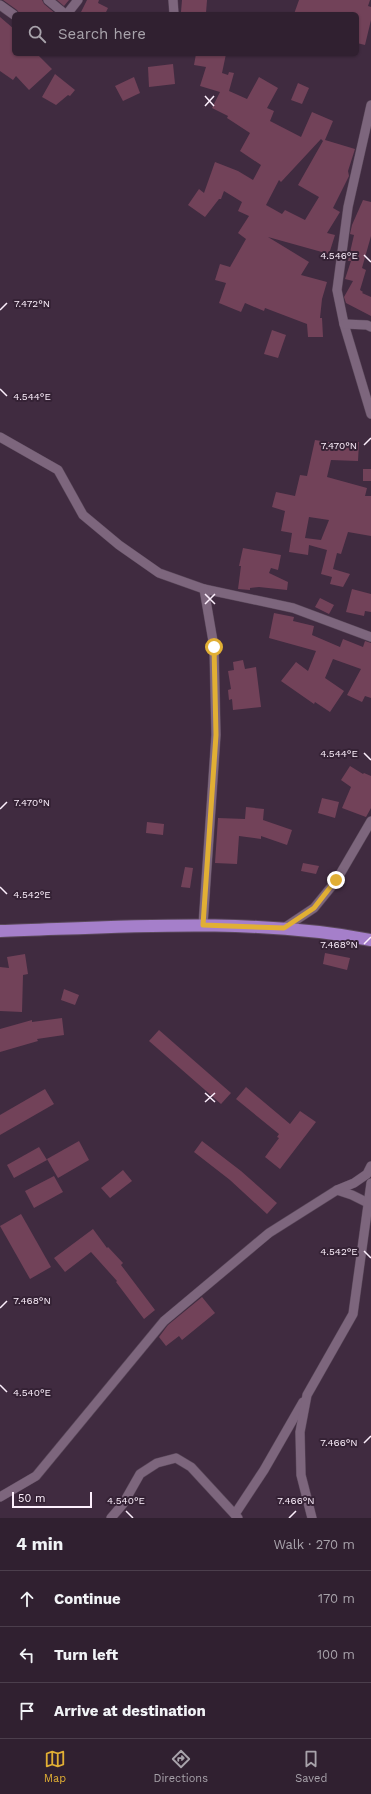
<!DOCTYPE html>
<html lang="en">
<head>
<meta charset="utf-8">
<style>
  :root { --surface:#302030; --page:#3c2d3c; --text:#f1f3f6; --muted:#a8a3ab; --line:#4b3e4c; --accent:#e1af34 }
  body { margin:0; font-family:"Work Sans",sans-serif; background:var(--page); color:var(--text) }
  .scale { position:absolute; left:12px; bottom:10px; width:80px; box-sizing:border-box; padding-left:4px; border:2px solid #fdf0fd; border-top:0; font-size:11px; line-height:14px; white-space:nowrap; color:#fdf0fd; -webkit-text-stroke:3px #352235; paint-order:stroke }
  .stop { position:absolute; width:12px; height:12px; margin:-9px; border:3px solid #e1af34; border-radius:50%; background:#fff }
  .stop.end { background:#e1af34; border-color:#fff; box-shadow:0 1px 4px #0008 }
  .list { margin:0; padding:0; list-style:none }
  h2 { display:flex; justify-content:space-between; align-items:center; height:52px; margin:0; padding:0 16px; font-size:17px }
  h2 small { font-size:13px; font-weight:400; color:var(--muted) }
  .list li { display:grid; grid-template-columns:26px 1fr auto; gap:12px; align-items:center; box-sizing:border-box; height:56px; padding:0 16px; border-top:1px solid var(--line) }
  .list b { display:block; font-size:15px; white-space:nowrap }
  .list em { font-size:13px; font-style:normal; color:var(--muted) }
  .icon { flex:none; width:22px; height:22px; fill:none; stroke:currentColor; stroke-width:2; stroke-linecap:round; stroke-linejoin:round }
  .map { position:relative; flex:none; width:371px; height:1518px; overflow:hidden }
  .search { position:absolute; background:var(--surface); box-shadow:0 1px 3px #0004; left:12px; right:12px; top:12px; height:44px; display:flex; align-items:center; gap:10px; box-sizing:border-box; padding:0 14px; border-radius:6px; color:var(--muted); font-size:15px }
  .sheet { height:220px; background:var(--surface) }
  nav { display:flex; justify-content:space-around; align-items:center; box-sizing:border-box; height:56px; border-top:1px solid var(--line); background:var(--surface); font-size:11px; color:var(--muted) }
  nav a { display:grid; justify-items:center; gap:2px }
  nav .on { color:var(--accent) }
  .map>svg:first-child { display:block }
  .building { fill:#724259; fill-rule:evenodd }
  .lines { fill:none; stroke-linecap:round; stroke-linejoin:round }
  .street-casing { stroke:#5a485a; stroke-width:10 }
  .primary-casing { stroke:#5a485a; stroke-width:14 }
  .street { stroke:#7d667d; stroke-width:9 }
  .primary { stroke:#a57fca; stroke-width:12 }
  .route { stroke:#e1af34; stroke-width:5 }
  .ticks { fill:none; stroke:#fdf0fd; stroke-width:1.5 }
  .ticks-label { font-size:10px; text-anchor:middle; fill:#fdf0fd; stroke:#352235; stroke-width:4; stroke-linejoin:round; paint-order:stroke }
</style>
</head>
<body>
<div class="map">
<svg width="371" height="1518" viewBox="0 0 371 1518">
  <rect width="100%" height="100%" fill="#402b40"/>
  <g class="building">
    <path d="M 3,0 L 42,0 L 44,4 L 56,14 L 20,14 L 17,10 Z"/>
    <path d="M 57,0 L 69,0 L 64,6 Z"/>
    <path d="M 87,0 L 99,0 L 98,3 L 108,8 L 105,14 L 80,14 Z"/>
    <path d="M 182,0 L 207,0 L 206,13 L 181,12 Z"/>
    <path d="M 299,0 L 370,0 L 368,6 L 371,7 L 371,20 L 365,45 L 357,43 L 357,14 L 294,14 Z"/>
    <path d="M 0,17 L 14,29 L 14,54 L 37,54 L 52,69 L 29,90 L 16,76 L 13,80 L 0,71 Z"/>
    <path d="M 196,54 L 226,54 L 222,73 L 228,75 L 229,72 L 234,73 L 229,91 L 247,99 L 259,77 L 278,88 L 267,108 L 274,111 L 270,121 L 301,137 L 312,112 L 333,121 L 325,140 L 355,149 L 348,171 L 349,176 L 333,208 L 340,212 L 327,233 L 335,235 L 329,254 L 268,237 L 309,262 L 301,275 L 327,282 L 322,299 L 320,318 L 322,318 L 323,337 L 308,337 L 307,324 L 265,308 L 264,311 L 245,303 L 241,312 L 219,303 L 226,283 L 215,280 L 220,264 L 230,267 L 246,239 L 238,233 L 249,216 L 238,211 L 242,202 L 224,191 L 221,199 L 219,199 L 205,217 L 188,205 L 199,189 L 204,193 L 215,162 L 238,171 L 253,180 L 261,165 L 240,151 L 250,133 L 227,118 L 228,116 L 212,108 L 220,92 L 200,86 L 206,67 L 194,65 ZM 321,139 L 323,141 L 298,185 L 319,197 L 305,220 L 285,210 L 282,214 L 266,205 L 279,180 L 281,182 Z"/>
    <path d="M 173,64 L 175,84 L 149,87 L 148,67 Z"/>
    <path d="M 55,74 L 75,90 L 70,96 L 68,95 L 56,105 L 42,97 Z"/>
    <path d="M 134,77 L 140,93 L 123,101 L 115,86 Z"/>
    <path d="M 298,83 L 309,88 L 302,104 L 291,100 Z"/>
    <path d="M 363,200 L 371,202 L 371,236 L 362,268 L 366,270 L 360,290 L 363,292 L 362,293 L 371,297 L 371,316 L 346,303 L 344,297 L 353,281 L 345,279 L 351,261 L 348,261 L 354,235 L 350,234 L 352,225 Z"/>
    <path d="M 272,330 L 286,335 L 278,358 L 264,354 Z"/>
    <path d="M 315,440 L 327,442 L 359,442 L 358,461 L 331,460 L 327,477 L 367,488 L 365,496 L 371,496 L 371,536 L 348,532 L 341,554 L 337,553 L 333,569 L 350,574 L 343,587 L 330,584 L 332,577 L 321,574 L 327,550 L 309,545 L 308,555 L 289,552 L 292,533 L 281,531 L 285,511 L 272,507 L 276,492 L 295,496 L 300,475 L 307,476 ZM 309,517 L 329,520 L 321,540 L 305,538 Z"/>
    <rect x="363" y="469" width="8" height="12"/>
    <path d="M 243,548 L 281,555 L 278,570 L 271,568 L 269,573 L 288,582 L 287,590 L 259,587 L 250,588 L 250,590 L 238,589 L 241,566 L 239,566 Z"/>
    <path d="M 352,589 L 371,594 L 371,612 L 365,611 L 364,616 L 346,612 Z"/>
    <path d="M 320,598 L 334,605 L 329,614 L 315,607 Z"/>
    <path d="M 274,613 L 294,617 L 293,621 L 314,626 L 312,635 L 340,647 L 343,639 L 363,647 L 365,641 L 371,643 L 371,698 L 365,696 L 362,702 L 347,695 L 361,669 L 333,659 L 325,678 L 344,691 L 330,712 L 315,702 L 314,704 L 281,681 L 296,662 L 308,671 L 316,651 L 269,638 Z"/>
    <path d="M 243,660 L 245,669 L 256,667 L 261,707 L 233,710 L 232,699 L 229,700 L 228,690 L 231,689 L 228,671 L 234,670 L 233,662 Z"/>
    <path d="M 350,766 L 363,774 L 364,773 L 371,776 L 371,808 L 366,817 L 342,808 L 351,787 L 341,780 Z"/>
    <path d="M 322,798 L 339,802 L 335,818 L 318,813 Z"/>
    <path d="M 246,807 L 264,809 L 263,820 L 292,830 L 287,845 L 261,836 L 261,839 L 239,836 L 237,864 L 215,863 L 218,818 L 245,819 Z"/>
    <path d="M 147,822 L 164,824 L 163,835 L 146,833 Z"/>
    <path d="M 303,863 L 319,866 L 316,874 L 301,871 Z"/>
    <path d="M 185,867 L 193,868 L 190,888 L 181,887 Z"/>
    <path d="M 325,953 L 350,958 L 347,970 L 323,964 Z"/>
    <path d="M 25,954 L 28,974 L 23,975 L 22,1012 L 0,1011 L 0,967 L 9,968 L 7,957 Z"/>
    <path d="M 64,989 L 79,995 L 75,1005 L 61,1000 Z"/>
    <path d="M 62,1018 L 64,1035 L 37,1039 L 38,1041 L 0,1052 L 0,1029 L 32,1020 L 32,1022 Z"/>
    <path d="M 159,1030 L 231,1093 L 221,1104 L 149,1041 Z"/>
    <path d="M 246,1087 L 290,1124 L 300,1111 L 316,1122 L 280,1169 L 265,1157 L 279,1138 L 277,1137 L 279,1134 L 236,1099 Z"/>
    <path d="M 45,1089 L 54,1104 L 0,1135 L 0,1115 Z"/>
    <path d="M 79,1141 L 89,1160 L 58,1178 L 47,1159 Z"/>
    <path d="M 202,1141 L 241,1171 L 277,1203 L 267,1214 L 230,1180 L 194,1152 Z"/>
    <path d="M 39,1147 L 47,1160 L 14,1178 L 7,1165 Z"/>
    <path d="M 123,1170 L 132,1181 L 110,1198 L 101,1188 Z"/>
    <path d="M 54,1176 L 63,1192 L 34,1208 L 25,1191 Z"/>
    <path d="M 21,1214 L 51,1267 L 30,1279 L 0,1226 Z"/>
    <path d="M 93,1229 L 107,1248 L 108,1247 L 123,1263 L 121,1265 L 155,1310 L 144,1319 L 116,1282 L 117,1281 L 91,1252 L 65,1272 L 54,1258 Z"/>
    <path d="M 202,1297 L 215,1313 L 182,1340 L 179,1336 L 166,1346 L 159,1337 L 168,1325 Z"/>
  </g>
  <g class="lines">
    <g class="street-casing">
      <g id="street">
        <path d="M 48,0 L 65,14"/>
        <path d="M 173,0 L 174,14"/>
        <path d="M 0,5 L 14,15"/>
        <path d="M 67,14 L 78,0"/>
        <path d="M 371,105 L 348,207 L 337,290 L 344,324 L 371,414"/>
        <path d="M 344,324 L 367,325 L 371,327"/>
        <path d="M 0,437 L 58,470 L 83,515 L 119,545 L 159,573 L 204,589 L 293,608 L 371,637"/>
        <path d="M 203,925 L 216,735 L 214,647 L 204,589"/>
        <path d="M 284,928 L 314,908 L 336,881 L 371,821"/>
        <path d="M 337,1190 L 352,1195 L 368,1203"/>
        <path d="M 0,1497 L 36,1476 L 164,1321 L 269,1233 L 337,1190 L 354,1183 L 367,1174 L 371,1166"/>
        <path d="M 235,1514 L 264,1470 L 303,1402"/>
        <path d="M 111,1518 L 123,1504 L 140,1474 L 157,1463 L 176,1458 L 191,1467 L 238,1518"/>
        <path d="M 312,1518 L 301,1475 L 300,1432 L 307,1395 L 353,1314 L 371,1183"/>
      </g>
    </g>
    <g class="primary-casing">
      <path id="primary" d="M 0,931 C 124,927 249,917 371,940"/>
    </g>
    <use href="#street" class="street"/>
    <use href="#primary" class="primary"/>
  </g>
  <g class="lines">
    <path class="route" d="M 214,647 L 216,735 L 203,925 L 284,928 L 314,908 L 336,880"/>
  </g>
  <path class="ticks" d="M 205,96 L 214,106M 205,106 L 214,96M 364,255 L 371,262M 0,310 L 7,303M 0,389 L 7,396M 364,445 L 371,438M 205,594 L 215,604M 205,604 L 215,594M 364,753 L 371,760M 0,809 L 7,802M 0,887 L 7,894M 364,944 L 371,937M 205,1093 L 215,1102M 205,1102 L 215,1093M 364,1251 L 371,1258M 0,1308 L 7,1301M 0,1385 L 7,1392M 364,1443 L 371,1436M 126,1511 L 133,1518M 289,1518 L 296,1511"/>
  <g class="ticks-label">
    <text x="339" y="259">4.546°E</text>
    <text x="32" y="307">7.472°N</text>
    <text x="32" y="400">4.544°E</text>
    <text x="339" y="449">7.470°N</text>
    <text x="339" y="757">4.544°E</text>
    <text x="32" y="806">7.470°N</text>
    <text x="32" y="898">4.542°E</text>
    <text x="339" y="948">7.468°N</text>
    <text x="339" y="1255">4.542°E</text>
    <text x="32" y="1304">7.468°N</text>
    <text x="32" y="1396">4.540°E</text>
    <text x="339" y="1446">7.466°N</text>
    <text x="126" y="1504">4.540°E</text>
    <text x="296" y="1504">7.466°N</text>
  </g>
</svg>
<div class="scale">50 m</div>
<div class="stop" style="left:214px;top:647px"></div>
<div class="stop end" style="left:336px;top:880px"></div>
<div class="search"><svg class="icon" aria-label="search" viewBox="0 0 24 24"><circle cx="10" cy="10" r="6"/><path d="M15 15l6 6"/></svg>Search here</div>
</div>
<section class="sheet">
<h2>4 min<small>Walk · 270 m</small></h2>
<ul class="list">
<li><svg class="icon" aria-label="ahead" viewBox="0 0 24 24"><path d="M12 20V5M6 11l6-6 6 6"/></svg><div><b>Continue</b></div><em>170 m</em></li>
<li><svg class="icon" aria-label="left" viewBox="0 0 24 24"><path d="M17 20v-9H6M10 6l-5 5 5 5"/></svg><div><b>Turn left</b></div><em>100 m</em></li>
<li><svg class="icon" aria-label="arrive" viewBox="0 0 24 24"><path d="M6 21V4h12l-3 4 3 4H6"/></svg><div><b>Arrive at destination</b></div></li>
</ul>
</section>
<nav>
<a class="on"><svg class="icon" aria-label="map" viewBox="0 0 24 24"><path d="M3 6l6-2 6 2 6-2v14l-6 2-6-2-6 2zM9 4v14M15 6v14"/></svg>Map</a>
<a><svg class="icon" aria-label="directions" viewBox="0 0 24 24"><path d="M12 3l9 9-9 9-9-9zM9 14v-3h6M13 9l2 2-2 2"/></svg>Directions</a>
<a><svg class="icon" aria-label="saved" viewBox="0 0 24 24"><path d="M7 4h10v16l-5-4-5 4z"/></svg>Saved</a>
</nav>
</body>
</html>
